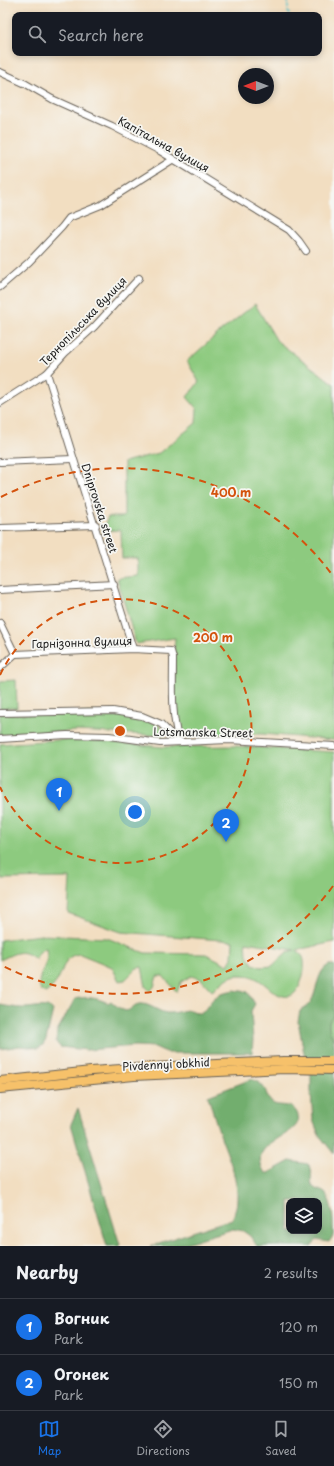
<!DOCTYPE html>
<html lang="en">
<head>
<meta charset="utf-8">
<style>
  :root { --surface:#171b24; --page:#20242c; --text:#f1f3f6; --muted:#9ea1a6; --line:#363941; --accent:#1a73e8 }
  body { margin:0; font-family:"Playpen Sans",sans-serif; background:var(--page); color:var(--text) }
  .controls { position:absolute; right:12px; bottom:12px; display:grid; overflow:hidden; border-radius:8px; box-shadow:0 2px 6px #0003 }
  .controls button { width:36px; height:36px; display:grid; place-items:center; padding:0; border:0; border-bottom:1px solid var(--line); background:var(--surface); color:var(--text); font:20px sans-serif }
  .compass { position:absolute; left:238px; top:68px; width:36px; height:36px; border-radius:50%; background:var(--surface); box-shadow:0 2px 6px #0003; rotate:270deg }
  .you { position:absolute; left:135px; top:812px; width:14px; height:14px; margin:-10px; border:3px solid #fff; border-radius:50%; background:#1a73e8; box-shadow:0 0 0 6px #1a73e833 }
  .badge { display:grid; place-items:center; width:26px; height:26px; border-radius:50%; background:var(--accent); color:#fff; font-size:13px; font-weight:700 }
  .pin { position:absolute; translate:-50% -33px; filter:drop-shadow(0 1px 2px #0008) }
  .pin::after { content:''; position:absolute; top:21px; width:14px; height:12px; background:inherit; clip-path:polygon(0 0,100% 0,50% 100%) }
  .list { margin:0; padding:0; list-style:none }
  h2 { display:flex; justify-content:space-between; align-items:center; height:52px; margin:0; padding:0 16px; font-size:17px }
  h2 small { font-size:13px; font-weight:400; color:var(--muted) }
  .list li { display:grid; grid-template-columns:26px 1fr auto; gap:12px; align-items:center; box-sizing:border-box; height:56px; padding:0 16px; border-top:1px solid var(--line) }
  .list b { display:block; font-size:15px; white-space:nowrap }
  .list p { margin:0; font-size:13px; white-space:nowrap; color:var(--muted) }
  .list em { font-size:13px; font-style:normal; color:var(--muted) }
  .icon { flex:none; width:22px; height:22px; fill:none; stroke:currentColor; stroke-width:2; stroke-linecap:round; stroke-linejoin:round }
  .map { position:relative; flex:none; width:334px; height:1246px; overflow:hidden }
  .search { position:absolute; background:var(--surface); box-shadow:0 2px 6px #0003; left:12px; right:12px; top:12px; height:44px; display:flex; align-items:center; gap:10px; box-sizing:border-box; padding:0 14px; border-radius:8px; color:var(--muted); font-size:15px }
  .sheet { height:164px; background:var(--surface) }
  nav { display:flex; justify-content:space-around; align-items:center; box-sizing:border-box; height:56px; border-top:1px solid var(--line); background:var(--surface); font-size:11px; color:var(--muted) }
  nav a { display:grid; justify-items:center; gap:2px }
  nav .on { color:var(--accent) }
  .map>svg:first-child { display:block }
  .green { fill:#8dca7f; stroke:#54734e; fill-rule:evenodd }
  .forest { fill:#72ae6e; stroke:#476545; fill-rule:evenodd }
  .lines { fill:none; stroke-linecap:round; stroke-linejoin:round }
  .stream { stroke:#56c3cc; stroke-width:1.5 }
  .minor-casing { stroke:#676056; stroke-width:8 }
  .major-casing { stroke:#676056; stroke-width:10 }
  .minor { stroke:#fff; stroke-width:6 }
  .major { stroke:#f6c16b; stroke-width:8 }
  .ring { fill:none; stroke:#d4530e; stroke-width:2; stroke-dasharray:7 5 }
  .labels { text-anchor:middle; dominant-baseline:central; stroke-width:3.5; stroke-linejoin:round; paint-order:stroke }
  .street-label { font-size:11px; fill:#1c1c1c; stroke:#f6f6f2 }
  .centre { fill:#d4530e; stroke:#f6f6f2; stroke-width:2 }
  .ring-label { font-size:12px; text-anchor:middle; font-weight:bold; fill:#d4530e; stroke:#f6f6f2; stroke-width:3.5; stroke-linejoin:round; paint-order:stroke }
</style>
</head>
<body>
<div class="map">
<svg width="334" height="1246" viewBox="0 0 334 1246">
  <rect width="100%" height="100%" fill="#f6f6f2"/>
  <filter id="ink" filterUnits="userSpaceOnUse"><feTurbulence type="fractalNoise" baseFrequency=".025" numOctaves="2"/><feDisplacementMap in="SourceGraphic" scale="8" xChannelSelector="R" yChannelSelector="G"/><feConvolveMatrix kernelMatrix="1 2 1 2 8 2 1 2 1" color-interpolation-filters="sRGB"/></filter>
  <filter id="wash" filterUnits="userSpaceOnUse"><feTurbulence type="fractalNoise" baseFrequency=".012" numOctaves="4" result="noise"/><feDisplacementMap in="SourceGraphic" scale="16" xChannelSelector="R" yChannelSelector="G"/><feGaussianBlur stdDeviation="0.9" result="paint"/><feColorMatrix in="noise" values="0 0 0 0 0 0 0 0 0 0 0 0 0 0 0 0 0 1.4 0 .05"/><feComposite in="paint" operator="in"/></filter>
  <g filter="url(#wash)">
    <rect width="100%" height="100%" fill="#f2dec1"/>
    <g class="green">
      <path d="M 255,304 L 277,341 L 334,384 L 334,740 L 262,734 L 182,735 L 176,719 L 174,650 L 175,638 L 136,644 L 117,578 L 138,576 L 138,558 L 122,558 L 121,530 L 102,531 L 108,517 L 124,517 L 124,462 L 159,453 L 196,423 L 197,409 L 187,397 L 199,382 L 187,361 L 221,331 Z"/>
      <path d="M 16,680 L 17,708 L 0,708 L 0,681 Z"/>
      <path d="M 111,713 L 141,718 L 160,726 L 165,736 L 77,731 L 0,735 L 0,714 Z"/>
      <path d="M 72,739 L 163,747 L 233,746 L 334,752 L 334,942 L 297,950 C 298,952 302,955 303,957 C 307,966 301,993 290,996 C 276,999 267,983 255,978 C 252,976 245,975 240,975 C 229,974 220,985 212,991 L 201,979 L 191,976 L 181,982 L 177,992 L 163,976 L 157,976 L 154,987 L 150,991 L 146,987 L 142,967 L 137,968 L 125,980 L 119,981 L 112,967 L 80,954 C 63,955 64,970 57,981 C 54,986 50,989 46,993 L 41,991 C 35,979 45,970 47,957 C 47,954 46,951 46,948 L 41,950 L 35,959 C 22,947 14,954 0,960 L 0,940 L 41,935 L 107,938 L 145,953 L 206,954 L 228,965 L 232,958 L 233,941 L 121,932 L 68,913 L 70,878 L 0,879 L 0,744 ZM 246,943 L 246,942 L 295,950 L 287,952 L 272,966 L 261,967 L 253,964 L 247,955 Z"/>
      <path d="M 334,1015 L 334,1040 C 330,1032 325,1022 334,1015 Z"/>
    </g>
    <g class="forest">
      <path d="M 329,965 L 334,965 L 334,1015 C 325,1022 330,1032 334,1041 L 334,1154 L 319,1135 L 313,1120 L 311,1093 L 311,1069 L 304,1053 L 298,1021 L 300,1011 C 303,1008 308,1006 310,1003 C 318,992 316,971 329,965 Z"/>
      <path d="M 234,990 L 248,992 L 255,1004 L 251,1011 L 253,1040 L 252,1053 L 168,1053 L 155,1047 L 135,1046 L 87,1050 L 60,1047 L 56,1042 L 57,1031 L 75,999 C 86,996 98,998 108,1003 L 111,1001 C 133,1022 128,1002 143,1004 C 151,1005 159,1012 167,1013 C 178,1014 188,1006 197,1013 L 202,1013 L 213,999 L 221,993 Z"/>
      <path d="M 0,1005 C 7,1006 15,1008 22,1008 C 31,1009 45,1003 53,1010 L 46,1040 L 42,1046 L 38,1048 L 20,1046 L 0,1049 Z"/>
      <path d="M 252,1079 C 256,1081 262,1084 264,1088 C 267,1092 267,1098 271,1102 C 277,1108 290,1102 296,1111 C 312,1138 242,1137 265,1173 L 268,1173 L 290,1161 L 308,1164 C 315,1173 309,1176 312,1185 C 314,1190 321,1190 325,1193 C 334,1204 333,1223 333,1236 L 329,1242 L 317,1240 L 311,1246 L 257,1246 L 250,1236 L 243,1231 L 233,1229 L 176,1246 L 150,1246 L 232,1219 C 245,1193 230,1162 221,1137 C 216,1123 212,1109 208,1096 ZM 289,1201 L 319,1201 L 319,1231 L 289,1231 Z"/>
      <path d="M 78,1108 L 120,1245 L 120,1246 L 107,1246 L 71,1124 Z"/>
    </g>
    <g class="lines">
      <g class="stream">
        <path d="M 288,0 L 288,8"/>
        <path d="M 288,11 L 289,14"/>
      </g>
    </g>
  </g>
  <g filter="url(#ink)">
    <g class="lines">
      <g class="minor-casing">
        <g id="minor">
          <path d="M 0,72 L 26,84 L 52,99 L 112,126 L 160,151 L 289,230 L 299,241 L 306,251"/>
          <path d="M 0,287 L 29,262 L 62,227 L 69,218 L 101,205 L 172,160"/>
          <path d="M 47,373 L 133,649"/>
          <path d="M 0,403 L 47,373 L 65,353 L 94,327 L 139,278"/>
          <path d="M 0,462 L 73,459"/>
          <path d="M 0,528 L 96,525"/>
          <path d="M 0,590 L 114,584"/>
          <path d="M 0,623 L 15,654"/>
          <path d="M 0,668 L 15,654 L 133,649 L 171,651 L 173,658 C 173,688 171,712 179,742"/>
          <path d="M 0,713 L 113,711 L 142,716 L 161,724 L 179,742"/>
          <path d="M 0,739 L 67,735 L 109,736 L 160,743 L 228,740 L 334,746"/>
        </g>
      </g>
      <g class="major-casing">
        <g id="major">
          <path d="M 0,1081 L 91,1071 L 151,1067 L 284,1061 L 334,1061"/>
          <path d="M 0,1089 L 134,1076 L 284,1069 L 334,1070"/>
        </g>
      </g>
      <use href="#minor" class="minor"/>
      <use href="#major" class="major"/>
    </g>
  </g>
  <g class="ring">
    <path d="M0 675A132 132 0 1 1 0 787"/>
    <path d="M333 886A263 263 0 0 1 1 965M1 497A263 263 0 0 1 333 576"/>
  </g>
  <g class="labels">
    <g class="street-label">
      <text transform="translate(164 144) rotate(29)">Капітальна вулиця</text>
      <text transform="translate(83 321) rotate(-46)">Тернопільська вулиця</text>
      <text transform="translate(100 508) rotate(72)">Dniprovska street</text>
      <text transform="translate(82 642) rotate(-2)">Гарнізонна вулиця</text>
      <text transform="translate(203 732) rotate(1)">Lotsmanska Street</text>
      <text transform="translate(166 1064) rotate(-3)">Pivdennyi obkhid</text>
    </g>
  </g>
  <circle cx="120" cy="731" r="6" class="centre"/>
  <g class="ring-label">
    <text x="231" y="497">400 m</text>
    <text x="213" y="642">200 m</text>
  </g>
</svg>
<div class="controls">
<button><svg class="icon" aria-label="layers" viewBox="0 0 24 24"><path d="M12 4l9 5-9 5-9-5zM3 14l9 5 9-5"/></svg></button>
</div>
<svg class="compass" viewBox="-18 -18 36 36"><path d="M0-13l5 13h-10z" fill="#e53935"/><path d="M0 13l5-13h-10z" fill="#9ea1a6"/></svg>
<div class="you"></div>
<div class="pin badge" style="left:59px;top:811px">1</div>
<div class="pin badge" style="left:226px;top:842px">2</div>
<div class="search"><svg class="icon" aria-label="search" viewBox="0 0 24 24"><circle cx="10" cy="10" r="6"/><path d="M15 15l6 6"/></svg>Search here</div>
</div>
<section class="sheet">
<h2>Nearby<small>2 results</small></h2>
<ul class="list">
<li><span class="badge">1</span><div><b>Вогник</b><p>Park</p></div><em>120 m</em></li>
<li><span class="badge">2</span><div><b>Огонек</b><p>Park</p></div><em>150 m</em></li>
</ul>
</section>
<nav>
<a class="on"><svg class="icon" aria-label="map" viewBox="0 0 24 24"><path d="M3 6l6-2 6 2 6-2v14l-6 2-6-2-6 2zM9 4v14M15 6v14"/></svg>Map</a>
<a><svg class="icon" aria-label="directions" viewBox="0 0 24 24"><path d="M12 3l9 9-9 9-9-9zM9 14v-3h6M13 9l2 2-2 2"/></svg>Directions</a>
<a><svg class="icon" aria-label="saved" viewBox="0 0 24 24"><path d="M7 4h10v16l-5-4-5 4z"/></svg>Saved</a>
</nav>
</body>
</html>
